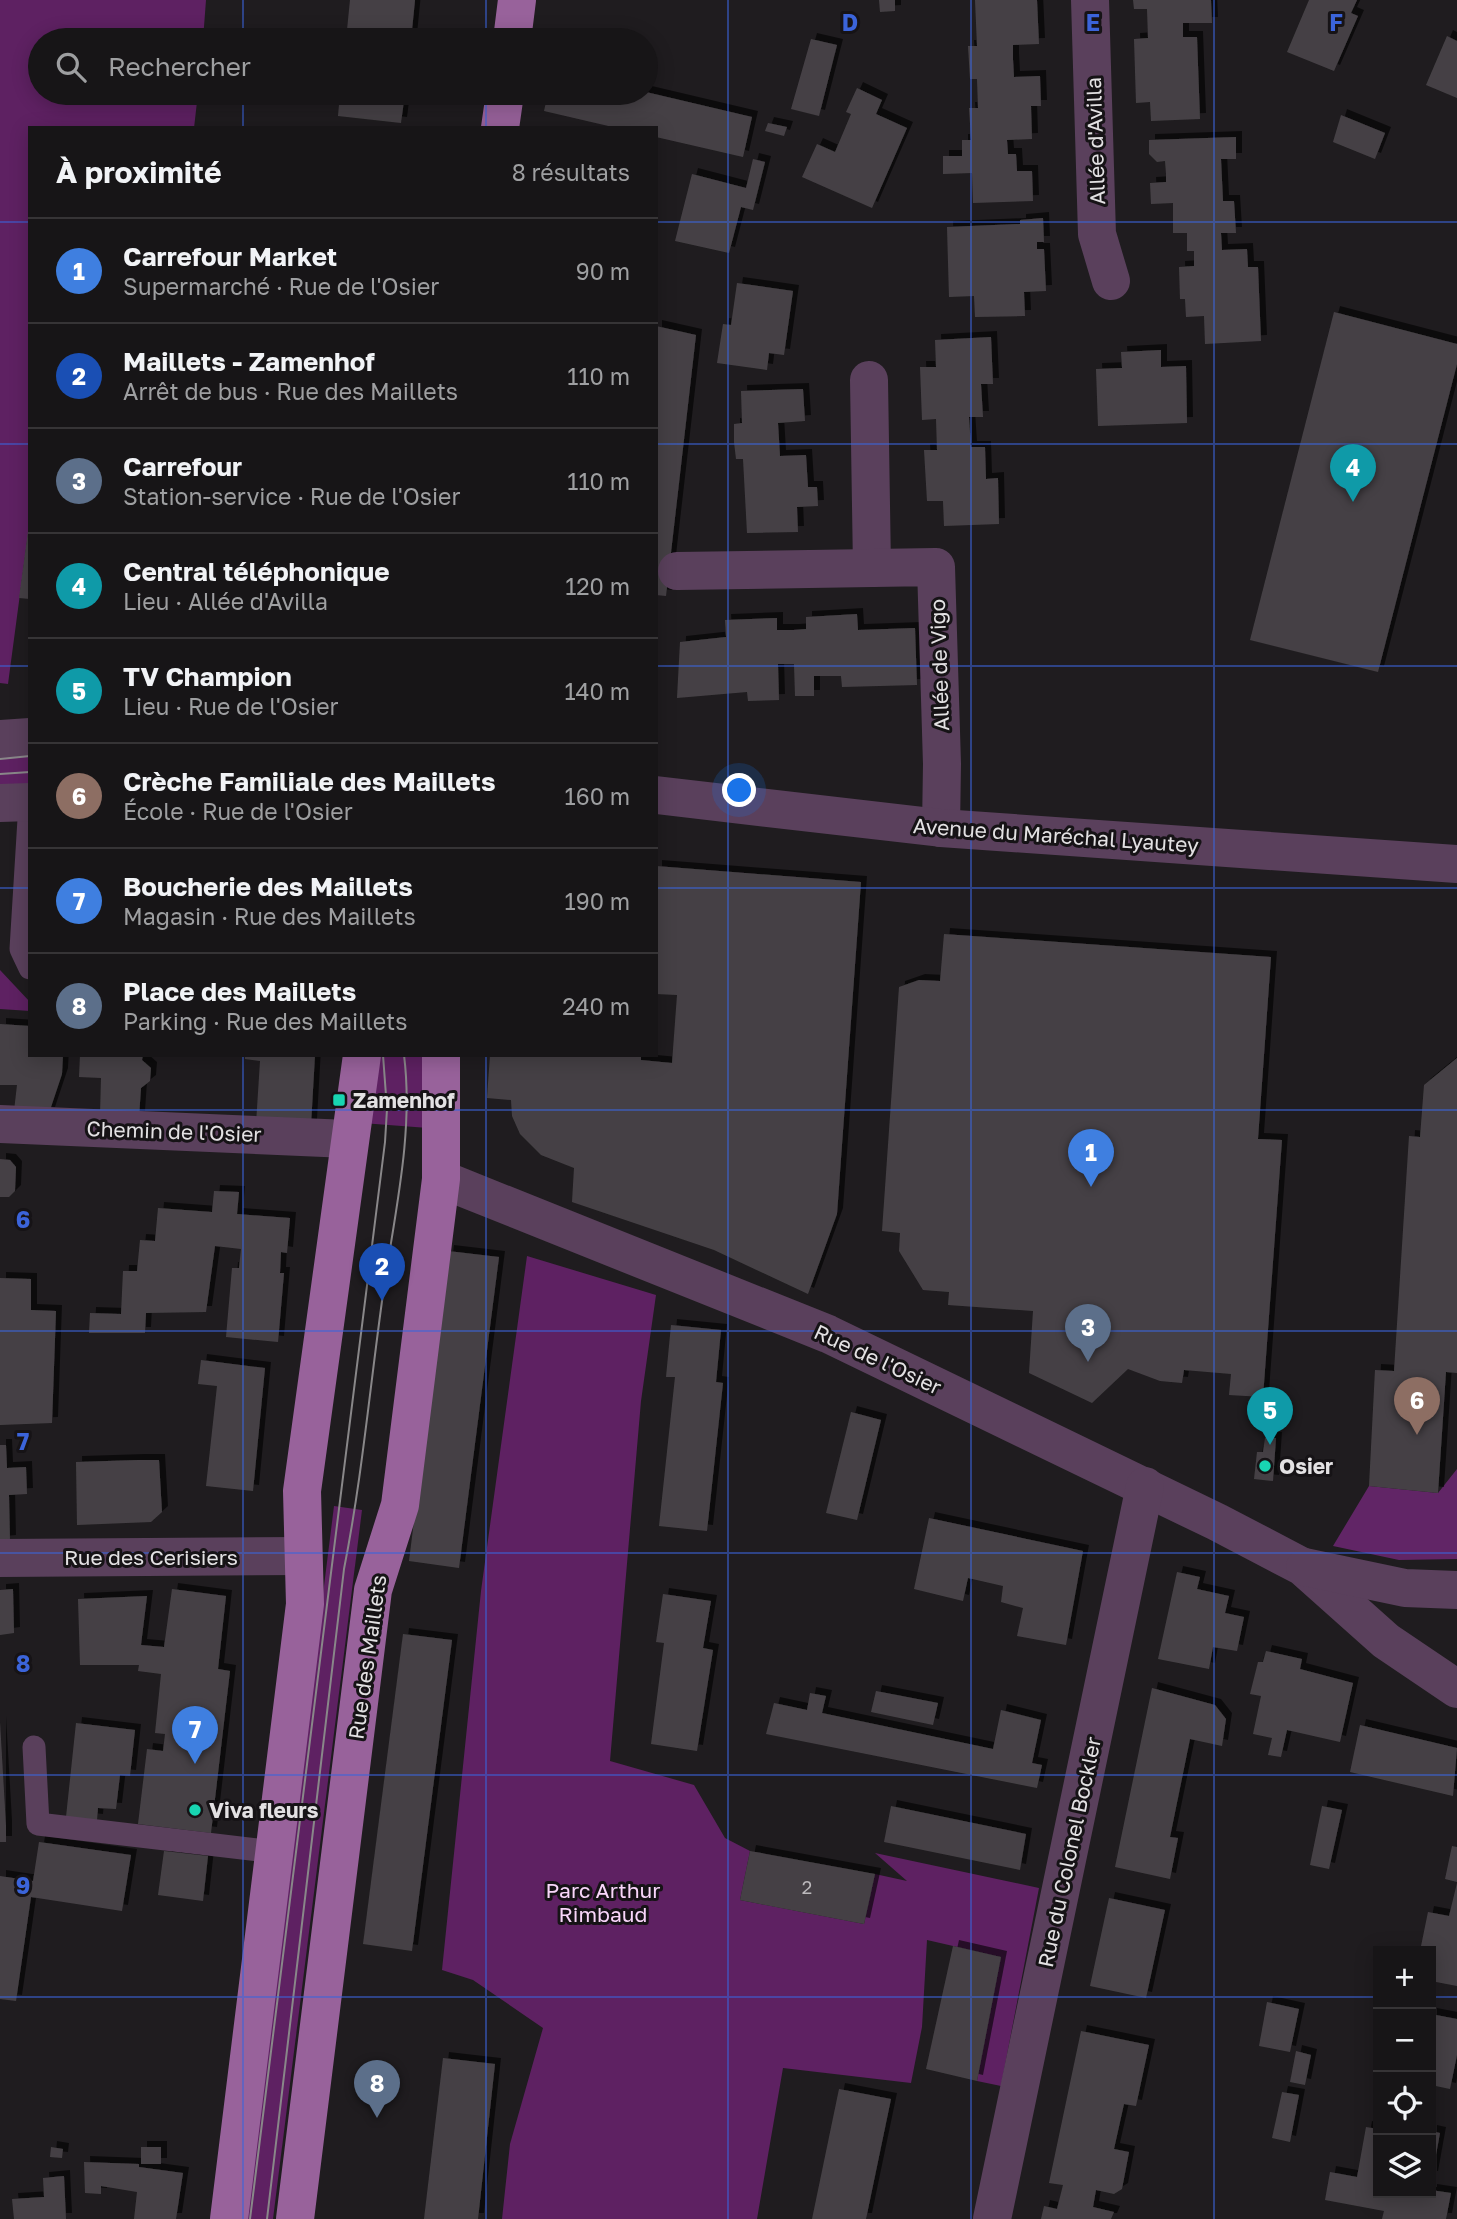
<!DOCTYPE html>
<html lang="fr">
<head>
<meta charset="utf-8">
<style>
  :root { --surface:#171517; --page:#201e20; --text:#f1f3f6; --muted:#9e9fa1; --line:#363436; --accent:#8c9099 }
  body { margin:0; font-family:"Golos Text",sans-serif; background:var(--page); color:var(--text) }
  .controls { position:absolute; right:21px; bottom:21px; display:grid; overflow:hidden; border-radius:0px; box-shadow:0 4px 18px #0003 }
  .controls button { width:63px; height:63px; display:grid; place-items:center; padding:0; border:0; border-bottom:2px solid var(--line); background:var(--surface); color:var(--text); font:35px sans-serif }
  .you { position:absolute; left:740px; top:791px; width:24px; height:24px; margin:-18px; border:5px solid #fff; border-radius:50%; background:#1a73e8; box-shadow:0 0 0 10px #1a73e833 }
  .badge { display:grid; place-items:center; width:46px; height:46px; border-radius:50%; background:var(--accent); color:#fff; font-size:23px; font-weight:700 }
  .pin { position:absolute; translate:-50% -58px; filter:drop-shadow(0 2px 4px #0008) }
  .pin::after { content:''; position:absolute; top:37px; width:24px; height:21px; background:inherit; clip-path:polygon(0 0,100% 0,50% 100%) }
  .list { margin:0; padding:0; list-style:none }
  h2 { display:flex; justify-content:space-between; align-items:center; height:91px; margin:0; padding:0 28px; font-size:30px }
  h2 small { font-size:23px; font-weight:400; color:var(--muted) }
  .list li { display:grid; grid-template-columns:46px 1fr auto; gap:21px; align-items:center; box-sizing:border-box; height:105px; padding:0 28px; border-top:2px solid var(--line) }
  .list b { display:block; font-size:26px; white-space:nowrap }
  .list p { margin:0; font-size:23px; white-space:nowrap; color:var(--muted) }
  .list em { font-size:23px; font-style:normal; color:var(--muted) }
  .icon { flex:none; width:38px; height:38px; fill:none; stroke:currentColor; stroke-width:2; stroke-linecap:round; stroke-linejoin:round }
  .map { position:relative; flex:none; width:1457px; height:2219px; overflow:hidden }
  .search { position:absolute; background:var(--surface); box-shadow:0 4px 18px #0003; left:28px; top:28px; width:630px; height:77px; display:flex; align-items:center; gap:18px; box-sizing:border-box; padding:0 24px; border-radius:38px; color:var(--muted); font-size:26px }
  .panel { position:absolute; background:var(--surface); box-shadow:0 4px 18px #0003; left:28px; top:126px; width:630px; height:931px; border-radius:0px }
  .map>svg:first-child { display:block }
  .green { fill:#5e2162 }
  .forest { fill:#612566 }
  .building { fill:#454145; filter:url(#shadow) }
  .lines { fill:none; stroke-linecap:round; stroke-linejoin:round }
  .service { stroke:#5a405c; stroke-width:23 }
  .minor { stroke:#5a405c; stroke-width:38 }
  .tertiary { stroke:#5a405c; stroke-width:38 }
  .primary { stroke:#98629b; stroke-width:38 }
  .tram { stroke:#898789; stroke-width:2 }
  .grid { fill:none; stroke:#3b64da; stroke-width:2; stroke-opacity:0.55 }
  .poi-dot { fill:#18d5b2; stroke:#161316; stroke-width:2.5 }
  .labels { text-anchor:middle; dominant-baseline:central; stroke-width:6; stroke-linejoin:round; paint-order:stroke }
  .number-label { font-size:18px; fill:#bcb9bc }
  .street-label { font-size:21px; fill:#e3e1e3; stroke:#161316 }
  .poi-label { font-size:21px; font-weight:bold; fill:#e3e1e3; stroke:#161316; text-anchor:start }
  .park-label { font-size:21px; fill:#f9d6fa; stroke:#161316 }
  .grid-label { font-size:23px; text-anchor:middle; font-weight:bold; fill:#3b64da; stroke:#161316; stroke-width:6; stroke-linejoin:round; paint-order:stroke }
</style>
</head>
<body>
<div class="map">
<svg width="1457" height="2219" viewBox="0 0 1457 2219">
  <defs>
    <filter id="shadow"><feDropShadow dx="6" dy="-6" stdDeviation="0" flood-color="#0009"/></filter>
  </defs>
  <rect width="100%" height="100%" fill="#1f1c1f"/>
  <g class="green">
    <path d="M 0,0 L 206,0 L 203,40 L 40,40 L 40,93 L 198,93 L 194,128 L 30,128 L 30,519 L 8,684 L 0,683 Z"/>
    <path d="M 30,745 L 30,784 L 0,784 L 0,748 Z"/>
    <path d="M 0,970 L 30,1002 L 30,1011 L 0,1009 Z"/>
    <path d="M 379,1055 L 429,1055 L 428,1128 L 362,1123 Z"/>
    <path d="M 527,1256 L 656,1295 L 641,1401 L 610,1761 L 694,1785 L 725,1838 L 750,1851 L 740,1900 L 864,1924 L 875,1874 L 907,1881 L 875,1853 L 1039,1888 L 1001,2086 L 977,2081 L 1001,1957 L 927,1940 L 922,2027 L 911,2083 L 783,2068 L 757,2219 L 502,2219 L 510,2144 L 543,2028 L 473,1980 L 442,1970 L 481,1591 Z"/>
    <path d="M 334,1506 L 362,1510 L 273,2219 L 245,2219 Z"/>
  </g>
  <path class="forest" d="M 1457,1469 L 1457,1559 L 1399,1560 L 1333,1546 L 1369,1486 L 1438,1493 Z"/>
  <g class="building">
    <path d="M 350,0 L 415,0 L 411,40 L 346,40 Z"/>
    <path d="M 879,0 L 895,0 L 895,11 L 880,12 Z"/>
    <path d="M 975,0 L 1037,0 L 1039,44 L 1013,45 L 1013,59 L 1014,77 L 1040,76 L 1041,106 L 1031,106 L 1032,139 L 1007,140 L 1008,154 L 1016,154 L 1017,171 L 1032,171 L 1033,201 L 973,203 L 972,173 L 943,174 L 943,156 L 962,156 L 962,140 L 971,140 L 969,108 L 978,108 L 977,79 L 970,79 L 968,46 L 977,46 Z"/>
    <path d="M 1133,0 L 1211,0 L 1212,23 L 1183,23 L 1183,37 L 1197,37 L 1200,119 L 1151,121 L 1150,102 L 1136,103 L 1134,39 L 1148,38 L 1147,9 L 1134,9 Z"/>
    <path d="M 1309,0 L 1357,0 L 1351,13 L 1358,16 L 1334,71 L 1287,52 Z"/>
    <path d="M 1447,36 L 1457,41 L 1457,98 L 1426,85 Z"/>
    <path d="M 811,39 L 837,45 L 819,116 L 791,109 Z"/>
    <path d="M 857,88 L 882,100 L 876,114 L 907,128 L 872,208 L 802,177 L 817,144 L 835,152 L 851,114 L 846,112 Z"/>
    <path d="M 646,92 L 752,117 L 743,157 L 656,137 L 656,128 L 617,128 L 544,111 L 548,93 Z"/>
    <path d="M 340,93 L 405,93 L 401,123 L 338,116 Z"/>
    <path d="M 1341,115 L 1385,133 L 1375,159 L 1333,142 Z"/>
    <path d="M 768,123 L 787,127 L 784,136 L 765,131 Z"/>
    <path d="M 1236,137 L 1236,159 L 1221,159 L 1223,201 L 1234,201 L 1236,233 L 1221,233 L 1222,250 L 1247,249 L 1248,267 L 1258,267 L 1261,341 L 1205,344 L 1204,316 L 1186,317 L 1185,299 L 1180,299 L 1179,267 L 1194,266 L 1194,251 L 1187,251 L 1187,233 L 1173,233 L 1173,203 L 1151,204 L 1150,183 L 1166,182 L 1166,174 L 1165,161 L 1157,162 L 1149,154 L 1149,140 Z"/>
    <path d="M 753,159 L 765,162 L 753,210 L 741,207 L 729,253 L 675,241 L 692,174 L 746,188 Z"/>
    <path d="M 1043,218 L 1044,242 L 1037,242 L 1037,249 L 1044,249 L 1046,291 L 1024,292 L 1025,316 L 975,317 L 974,296 L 949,297 L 947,227 L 1020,224 L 1020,220 Z"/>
    <path d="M 737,283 L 793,291 L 784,355 L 769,353 L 767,370 L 717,363 L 723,324 L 731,325 Z"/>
    <path d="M 1334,312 L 1457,344 L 1457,364 L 1378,672 L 1250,640 Z"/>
    <path d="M 656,326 L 696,335 L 666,596 L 656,595 Z"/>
    <path d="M 991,337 L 993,384 L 981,384 L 983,417 L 969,417 L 971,447 L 985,447 L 986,479 L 998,478 L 999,524 L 944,526 L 943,501 L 927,501 L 924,450 L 937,450 L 936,419 L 922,420 L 920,367 L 936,367 L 935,340 Z"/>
    <path d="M 1161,350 L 1161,367 L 1186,366 L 1187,423 L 1098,426 L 1096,369 L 1122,368 L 1121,352 Z"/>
    <path d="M 803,389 L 805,421 L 778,423 L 780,456 L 806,455 L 808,487 L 817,487 L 818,506 L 797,507 L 798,532 L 747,533 L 743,459 L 736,459 L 734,442 L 734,424 L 742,423 L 741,391 Z"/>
    <path d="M 28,531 L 30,532 L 30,599 L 19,598 Z"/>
    <path d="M 857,614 L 858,630 L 915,628 L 917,685 L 842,687 L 841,676 L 814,676 L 814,696 L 795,696 L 794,664 L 778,664 L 779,700 L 748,701 L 747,692 L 677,698 L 680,642 L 726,637 L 725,620 L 777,618 L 777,630 L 793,630 L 806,629 L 806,617 Z"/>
    <path d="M 656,866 L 861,882 L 837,1214 L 808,1294 L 714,1250 L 572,1202 L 574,1168 L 541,1155 L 520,1134 L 512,1116 L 511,1100 L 487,1098 L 490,1055 L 641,1055 L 641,1060 L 672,1063 L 677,995 L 656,994 Z"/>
    <path d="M 944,934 L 1271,957 L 1258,1139 L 1282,1140 L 1263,1397 L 1229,1395 L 1231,1374 L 1184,1370 L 1182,1383 L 1160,1381 L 1128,1369 L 1092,1403 L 1029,1373 L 1033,1311 L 948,1305 L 949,1292 L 923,1290 L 899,1251 L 900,1233 L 882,1231 L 899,987 L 919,980 L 940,981 Z"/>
    <path d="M 0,1024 L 30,1026 L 30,1055 L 63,1055 L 62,1074 L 49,1113 L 14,1111 L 17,1085 L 0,1085 Z"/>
    <path d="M 80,1055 L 143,1055 L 142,1060 L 151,1068 L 150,1081 L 141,1088 L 139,1117 L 100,1115 L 101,1078 L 79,1077 Z"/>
    <path d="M 245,1055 L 315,1055 L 311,1125 L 256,1124 L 260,1061 L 245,1059 Z"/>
    <path d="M 1457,1058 L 1457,1373 L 1446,1372 L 1438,1493 L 1369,1486 L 1375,1370 L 1394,1371 L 1409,1136 L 1420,1137 L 1424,1085 Z"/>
    <path d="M 0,1159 L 10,1160 L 16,1167 L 15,1191 L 9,1197 L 0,1197 Z"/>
    <path d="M 214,1191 L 239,1192 L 237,1214 L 290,1218 L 287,1253 L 281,1252 L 280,1273 L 284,1273 L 278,1342 L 226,1337 L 232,1268 L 239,1268 L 241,1249 L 215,1246 L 206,1312 L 146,1313 L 145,1333 L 89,1333 L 90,1313 L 121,1314 L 123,1271 L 137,1271 L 140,1240 L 155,1241 L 158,1208 L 212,1212 Z"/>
    <path d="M 448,1251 L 499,1257 L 459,1568 L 409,1561 Z"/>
    <path d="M 0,1278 L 31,1279 L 31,1310 L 56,1311 L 52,1423 L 0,1425 Z"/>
    <path d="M 671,1325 L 721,1330 L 716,1382 L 723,1383 L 707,1531 L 659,1526 L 675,1377 L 666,1377 Z"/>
    <path d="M 201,1360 L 265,1368 L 253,1491 L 206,1486 L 217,1386 L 198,1384 Z"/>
    <path d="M 851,1412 L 881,1420 L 857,1520 L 826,1513 Z"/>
    <path d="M 1265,1438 L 1276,1438 L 1273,1481 L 1254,1479 L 1257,1452 L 1263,1452 Z"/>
    <path d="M 0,1445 L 6,1445 L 7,1468 L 26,1467 L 27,1494 L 9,1495 L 10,1541 L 0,1542 Z"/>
    <path d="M 138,1460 L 159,1460 L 162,1512 L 151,1522 L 77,1525 L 76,1462 Z"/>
    <path d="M 929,1518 L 1083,1551 L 1066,1645 L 1017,1636 L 1023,1608 L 1001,1602 L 1003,1586 L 968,1578 L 963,1601 L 914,1589 Z"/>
    <path d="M 1177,1572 L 1200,1577 L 1197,1589 L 1229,1596 L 1225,1613 L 1244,1617 L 1237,1651 L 1213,1647 L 1209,1669 L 1158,1659 Z"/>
    <path d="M 13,1589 L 14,1633 L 0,1635 L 0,1590 Z"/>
    <path d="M 172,1589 L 226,1596 L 218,1669 L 230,1671 L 211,1833 L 138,1824 L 147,1749 L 163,1751 L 165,1734 L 155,1733 L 161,1674 L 138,1671 L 139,1665 L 80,1665 L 78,1599 L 147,1596 L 141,1645 L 164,1647 Z"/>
    <path d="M 663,1594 L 711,1601 L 703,1648 L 713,1650 L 697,1751 L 651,1744 L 664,1643 L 656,1642 Z"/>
    <path d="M 403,1634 L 452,1640 L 412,1951 L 363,1944 Z"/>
    <path d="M 1266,1651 L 1302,1659 L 1300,1669 L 1353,1683 L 1340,1742 L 1287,1730 L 1281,1757 L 1268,1755 L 1272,1738 L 1253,1734 L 1261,1696 L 1250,1694 L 1258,1662 L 1263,1662 Z"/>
    <path d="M 1152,1688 L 1215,1705 L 1226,1719 L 1222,1746 L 1190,1739 L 1170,1837 L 1178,1838 L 1170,1879 L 1115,1867 Z"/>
    <path d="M 876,1691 L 938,1703 L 933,1725 L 871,1712 Z"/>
    <path d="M 810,1693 L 826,1696 L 822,1713 L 993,1749 L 1001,1710 L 1041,1720 L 1032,1763 L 1042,1765 L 1037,1788 L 766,1734 L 774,1703 L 807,1710 Z"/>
    <path d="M 0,1722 L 6,1826 L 6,1842 L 0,1842 Z"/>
    <path d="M 76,1723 L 135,1730 L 130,1776 L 120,1775 L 116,1809 L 98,1808 L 97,1820 L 66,1817 Z"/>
    <path d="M 1360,1725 L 1457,1748 L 1453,1796 L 1350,1772 Z"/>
    <path d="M 891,1806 L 1026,1834 L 1020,1870 L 884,1842 Z"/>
    <path d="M 1322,1806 L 1342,1810 L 1329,1869 L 1310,1865 Z"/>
    <path d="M 39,1842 L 131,1855 L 122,1911 L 31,1897 L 16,2001 L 0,1999 L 0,1876 L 33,1881 Z"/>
    <path d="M 1452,1846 L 1457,1847 L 1457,1882 L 1445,1879 Z"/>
    <path d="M 164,1851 L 208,1856 L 203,1901 L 158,1895 Z"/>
    <path d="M 750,1851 L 875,1874 L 864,1924 L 740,1900 Z"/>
    <path d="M 1457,1883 L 1457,1986 L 1431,1981 L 1431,1951 L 1420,1951 L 1428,1912 L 1449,1916 Z"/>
    <path d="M 1109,1898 L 1165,1910 L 1146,1998 L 1090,1986 Z"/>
    <path d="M 953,1946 L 1001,1957 L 977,2081 L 926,2069 Z"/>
    <path d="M 1267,2002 L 1299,2009 L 1290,2052 L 1259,2046 Z"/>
    <path d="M 1431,2014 L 1457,2019 L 1457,2055 L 1450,2089 L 1431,2085 Z"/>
    <path d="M 1081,2031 L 1149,2045 L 1136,2106 L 1124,2104 L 1114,2149 L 1129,2152 L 1122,2189 L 1114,2194 L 1096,2190 L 1093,2207 L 1114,2212 L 1111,2219 L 1041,2219 L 1044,2206 L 1057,2209 L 1063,2185 L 1049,2183 Z"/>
    <path d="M 1296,2051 L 1311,2055 L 1305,2085 L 1290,2082 Z"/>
    <path d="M 443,2058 L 495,2064 L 478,2219 L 424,2219 Z"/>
    <path d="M 839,2089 L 891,2099 L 866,2219 L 812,2219 Z"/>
    <path d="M 1282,2092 L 1299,2095 L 1290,2142 L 1272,2138 Z"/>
    <path d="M 1366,2127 L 1378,2129 L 1378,2193 L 1431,2193 L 1431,2190 L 1451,2193 L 1446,2219 L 1382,2219 L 1384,2211 L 1325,2200 L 1330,2172 L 1357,2177 Z"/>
    <path d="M 1431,2131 L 1440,2133 L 1432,2177 L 1431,2177 Z"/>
    <path d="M 51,2147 L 63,2149 L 62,2158 L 50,2157 Z"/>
    <rect x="141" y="2147" width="20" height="17"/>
    <path d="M 84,2162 L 139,2164 L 139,2167 L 183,2173 L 176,2219 L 134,2219 L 137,2192 L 101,2186 L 101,2194 L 85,2193 Z"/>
    <path d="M 64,2176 L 66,2219 L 14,2219 L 12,2199 L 44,2197 L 43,2178 Z"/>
  </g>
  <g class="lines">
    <g class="service">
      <path d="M 30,803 L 21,949 L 30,968"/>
      <path d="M 34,1747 L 38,1824 L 275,1852"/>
    </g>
    <g class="minor">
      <path d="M 1090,0 L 1097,234 L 1111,281"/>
      <path d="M 869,380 L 872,568"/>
      <path d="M 677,571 L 936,567 L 942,764 L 941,828"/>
      <path d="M 0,1124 L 348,1139"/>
      <path d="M 441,1179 L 828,1334 L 1217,1522 L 1303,1567 L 1386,1641 L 1457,1689"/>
      <path d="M 0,1558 L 302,1556"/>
      <path d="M 1305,1567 L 1405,1588 L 1457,1590"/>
      <path d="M 992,2219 L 1145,1486"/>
    </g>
    <g class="tertiary">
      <path d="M 0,739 L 30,737"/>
      <path d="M 656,795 L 941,828 L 1457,864"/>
      <path d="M 0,803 L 30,802"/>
    </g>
    <g class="primary">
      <path d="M 512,40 L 517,0"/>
      <path d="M 500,128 L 505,93"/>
      <path d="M 229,2219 L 305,1604 L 302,1491 L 362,1055"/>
      <path d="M 295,2219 L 373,1590 L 400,1505 L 441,1179 L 441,1055"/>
    </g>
    <g class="tram">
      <path d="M 0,759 L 30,756"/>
      <path d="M 0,774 L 30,772"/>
      <path d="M 250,2219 L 385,1142 L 387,1109 L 383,1055"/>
      <path d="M 267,2219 L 344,1569 C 362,1478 370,1386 383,1294 C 394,1216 414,1134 404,1055"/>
    </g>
  </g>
  <path class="grid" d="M 243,0 L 243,40M 486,0 L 486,40M 728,0 L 728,2219M 971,0 L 971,2219M 1214,0 L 1214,2219M 243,93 L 243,128M 486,93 L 486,128M 0,222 L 30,222M 656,222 L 1457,222M 0,444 L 30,444M 656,444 L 1457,444M 0,666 L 30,666M 656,666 L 1457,666M 0,888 L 30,888M 656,888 L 1457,888M 243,1055 L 243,2219M 486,1055 L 486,2219M 0,1110 L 1457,1110M 0,1331 L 1457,1331M 0,1553 L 1457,1553M 0,1775 L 1457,1775M 0,1997 L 1378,1997M 1431,1997 L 1457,1997"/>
  <g class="poi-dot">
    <rect x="332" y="1093" width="14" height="14" rx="3.5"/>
    <circle cx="1265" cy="1466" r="7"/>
    <circle cx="195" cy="1810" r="7"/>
  </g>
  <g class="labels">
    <g class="number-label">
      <text x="807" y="1887">2</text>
    </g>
    <g class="street-label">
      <text transform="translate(1095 141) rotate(-92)">Allée d'Avilla</text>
      <text transform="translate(939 665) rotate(-92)">Allée de Vigo</text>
      <text transform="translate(1056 835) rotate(4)">Avenue du Maréchal Lyautey</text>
      <text transform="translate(174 1131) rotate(2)">Chemin de l'Osier</text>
      <text transform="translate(878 1359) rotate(25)">Rue de l'Osier</text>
      <text x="151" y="1557">Rue des Cerisiers</text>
      <text transform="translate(367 1657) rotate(-82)">Rue des Maillets</text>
      <text transform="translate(1069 1852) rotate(-78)">Rue du Colonel Bockler</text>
    </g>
    <g class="poi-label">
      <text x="353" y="1100">Zamenhof</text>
      <text x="1279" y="1466">Osier</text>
      <text x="209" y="1810">Viva fleurs</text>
    </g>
    <g class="park-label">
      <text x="603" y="1890">Parc Arthur<tspan x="603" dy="24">Rimbaud</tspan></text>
    </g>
  </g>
  <g class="grid-label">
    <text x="850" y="31">D</text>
    <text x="1093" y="31">E</text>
    <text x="1336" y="31">F</text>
    <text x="23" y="1228">6</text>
    <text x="23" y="1450">7</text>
    <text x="23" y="1672">8</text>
    <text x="23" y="1894">9</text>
  </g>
</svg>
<div class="controls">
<button>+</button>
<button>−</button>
<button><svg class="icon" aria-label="locate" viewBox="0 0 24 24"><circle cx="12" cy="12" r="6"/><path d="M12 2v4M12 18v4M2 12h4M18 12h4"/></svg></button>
<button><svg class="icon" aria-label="layers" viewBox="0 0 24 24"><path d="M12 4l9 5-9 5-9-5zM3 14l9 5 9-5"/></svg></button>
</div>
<div class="you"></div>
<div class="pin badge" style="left:1091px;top:1187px;background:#3f7fe0">1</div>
<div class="pin badge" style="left:382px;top:1301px;background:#1a4fb4">2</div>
<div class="pin badge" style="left:1088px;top:1362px;background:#5c6f8a">3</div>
<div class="pin badge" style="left:1353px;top:502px;background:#0f9aa8">4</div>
<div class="pin badge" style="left:1270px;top:1445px;background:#0f9aa8">5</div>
<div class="pin badge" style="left:1417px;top:1435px;background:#8d6e63">6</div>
<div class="pin badge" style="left:195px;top:1764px;background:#3f7fe0">7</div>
<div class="pin badge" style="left:377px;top:2118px;background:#5c6f8a">8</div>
<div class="search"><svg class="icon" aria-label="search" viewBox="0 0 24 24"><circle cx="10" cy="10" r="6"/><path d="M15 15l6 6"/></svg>Rechercher</div>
<section class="panel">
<h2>À proximité<small>8 résultats</small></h2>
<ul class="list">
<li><span class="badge" style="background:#3f7fe0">1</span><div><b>Carrefour Market</b><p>Supermarché · Rue de l'Osier</p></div><em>90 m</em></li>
<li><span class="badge" style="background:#1a4fb4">2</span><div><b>Maillets - Zamenhof</b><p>Arrêt de bus · Rue des Maillets</p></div><em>110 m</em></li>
<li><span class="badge" style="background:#5c6f8a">3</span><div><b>Carrefour</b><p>Station-service · Rue de l'Osier</p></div><em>110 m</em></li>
<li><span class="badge" style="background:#0f9aa8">4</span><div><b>Central téléphonique</b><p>Lieu · Allée d'Avilla</p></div><em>120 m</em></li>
<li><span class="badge" style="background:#0f9aa8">5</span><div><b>TV Champion</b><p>Lieu · Rue de l'Osier</p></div><em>140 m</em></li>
<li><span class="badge" style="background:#8d6e63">6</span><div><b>Crèche Familiale des Maillets</b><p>École · Rue de l'Osier</p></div><em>160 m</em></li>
<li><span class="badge" style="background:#3f7fe0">7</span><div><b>Boucherie des Maillets</b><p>Magasin · Rue des Maillets</p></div><em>190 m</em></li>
<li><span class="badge" style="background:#5c6f8a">8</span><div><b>Place des Maillets</b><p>Parking · Rue des Maillets</p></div><em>240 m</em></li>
</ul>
</section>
</div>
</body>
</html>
